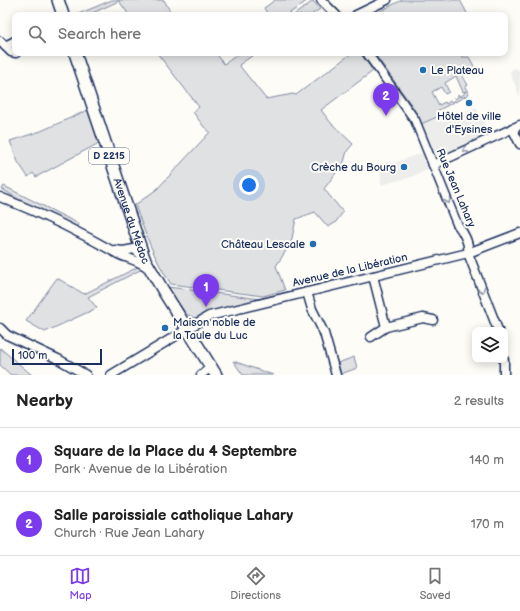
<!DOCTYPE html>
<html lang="en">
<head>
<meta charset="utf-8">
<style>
  :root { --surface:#fff; --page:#f2f2f2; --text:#222; --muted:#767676; --line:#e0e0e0; --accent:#7c3aed }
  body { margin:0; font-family:"Balsamiq Sans",sans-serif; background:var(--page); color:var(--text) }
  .controls { position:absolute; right:12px; bottom:12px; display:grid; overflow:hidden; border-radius:8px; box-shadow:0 2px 10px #0003 }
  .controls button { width:36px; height:36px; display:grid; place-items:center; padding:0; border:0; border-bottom:1px solid var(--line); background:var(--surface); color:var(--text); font:20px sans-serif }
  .scale { position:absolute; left:12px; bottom:10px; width:90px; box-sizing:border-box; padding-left:4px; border:2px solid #1b2f5e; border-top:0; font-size:11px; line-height:14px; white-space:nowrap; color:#1b2f5e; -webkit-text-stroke:3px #fdfcf7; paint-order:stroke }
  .you { position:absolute; left:249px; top:185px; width:14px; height:14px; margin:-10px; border:3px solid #fff; border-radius:50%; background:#1a73e8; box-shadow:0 0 0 6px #1a73e833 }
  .badge { display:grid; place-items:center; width:26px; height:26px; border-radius:50%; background:var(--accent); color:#fff; font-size:13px; font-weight:700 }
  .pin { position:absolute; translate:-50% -33px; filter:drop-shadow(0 1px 2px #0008) }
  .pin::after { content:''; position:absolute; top:21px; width:14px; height:12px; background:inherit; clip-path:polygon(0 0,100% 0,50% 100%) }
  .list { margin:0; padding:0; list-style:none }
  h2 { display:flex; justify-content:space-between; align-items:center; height:52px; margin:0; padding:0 16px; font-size:17px }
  h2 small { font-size:13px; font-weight:400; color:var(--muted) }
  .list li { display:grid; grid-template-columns:26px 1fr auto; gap:12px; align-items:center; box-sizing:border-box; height:64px; padding:0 16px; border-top:1px solid var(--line) }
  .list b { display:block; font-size:15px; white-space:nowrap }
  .list p { margin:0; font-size:13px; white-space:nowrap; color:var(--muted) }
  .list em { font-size:13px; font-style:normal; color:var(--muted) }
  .icon { flex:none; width:22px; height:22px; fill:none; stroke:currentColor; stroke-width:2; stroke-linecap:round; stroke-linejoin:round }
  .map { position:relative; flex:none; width:520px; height:375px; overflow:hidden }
  .search { position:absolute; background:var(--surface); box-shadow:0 2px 10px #0003; left:12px; right:12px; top:12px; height:44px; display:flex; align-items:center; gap:10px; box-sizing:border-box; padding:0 14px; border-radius:8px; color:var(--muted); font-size:15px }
  .sheet { height:180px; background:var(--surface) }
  nav { display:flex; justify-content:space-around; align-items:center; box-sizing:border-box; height:56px; border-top:1px solid var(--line); background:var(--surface); font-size:11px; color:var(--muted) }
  nav a { display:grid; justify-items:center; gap:2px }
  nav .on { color:var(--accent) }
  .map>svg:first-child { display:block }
  .built { fill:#edeeec }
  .green { fill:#e0e1e3; stroke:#7e88a0 }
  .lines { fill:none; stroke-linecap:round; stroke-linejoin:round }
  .minor-casing { stroke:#1b2f5e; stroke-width:11 }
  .major-casing { stroke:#1b2f5e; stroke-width:14 }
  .minor { stroke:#fdfcf7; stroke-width:8 }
  .major { stroke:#fdfcf7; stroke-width:11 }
  .oneway { stroke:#8c96aa }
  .poi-dot { fill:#1f6fb2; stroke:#fdfcf7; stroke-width:1.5 }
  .labels { text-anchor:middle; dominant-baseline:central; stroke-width:4; stroke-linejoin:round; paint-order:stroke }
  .shield { fill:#fdfcf7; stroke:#5f6c8c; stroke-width:1 }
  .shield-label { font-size:10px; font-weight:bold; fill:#1b2f5e }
  .poi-label { font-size:11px; fill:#1b2f5e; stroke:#fdfcf7; text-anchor:start }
  .street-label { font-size:11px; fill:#1b2f5e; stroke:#fdfcf7 }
</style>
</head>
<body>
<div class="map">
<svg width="520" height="375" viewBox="0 0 520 375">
  <rect width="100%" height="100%" fill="#fdfcf7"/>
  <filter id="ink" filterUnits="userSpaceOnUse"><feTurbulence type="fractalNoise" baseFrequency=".025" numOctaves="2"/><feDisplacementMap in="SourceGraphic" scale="8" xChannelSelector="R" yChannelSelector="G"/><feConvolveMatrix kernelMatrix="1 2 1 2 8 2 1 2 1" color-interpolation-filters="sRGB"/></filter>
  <g filter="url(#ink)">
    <g class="built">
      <path d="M 515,68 L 520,71 L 520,97 L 510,73 L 511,70 Z"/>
      <path d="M 476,107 L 489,133 L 436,157 L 421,124 L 450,112 L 455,119 Z"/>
      <path d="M 422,153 L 428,169 L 411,177 L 381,185 L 380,164 L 396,162 Z"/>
    </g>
    <g class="green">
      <path d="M 112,0 L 164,0 L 172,15 L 129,15 L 119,1 L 88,15 L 76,15 Z"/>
      <path d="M 275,0 L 308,0 L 287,15 L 268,15 L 264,8 Z"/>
      <path d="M 402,0 L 460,0 L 468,15 L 373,15 Z"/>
      <path d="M 313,1 L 320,9 L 311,15 L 294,15 Z"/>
      <path d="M 157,53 L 216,53 L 224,64 L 240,53 L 256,53 L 239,65 L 266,99 L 293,94 L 296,95 L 352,53 L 360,53 L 373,71 L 321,110 L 331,123 L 353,144 L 347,151 L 344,162 L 324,189 L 343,212 L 335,223 L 328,227 L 315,212 L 296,219 L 291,243 L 276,266 L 285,290 L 263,296 L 171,284 C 154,259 145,233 135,205 L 157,189 L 210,132 L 204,127 L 193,112 L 199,107 Z"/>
      <path d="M 374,53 L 461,53 L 462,57 L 469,57 L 475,68 L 462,75 L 468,85 L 465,87 L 469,94 L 455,102 L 454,97 L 455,99 L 458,97 L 458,94 L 460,97 L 464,94 L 466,91 L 463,92 L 456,76 L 445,83 L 449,92 L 445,94 L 441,87 L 432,92 L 439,105 L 445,102 L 446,104 L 450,101 L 454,102 L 437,111 L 439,116 L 421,124 L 413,107 Z"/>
      <path d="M 88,110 L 99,143 L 36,177 L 33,173 L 28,177 L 18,162 L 10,141 L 41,131 Z"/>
      <path d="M 4,186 L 79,224 L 78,228 L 18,199 L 2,189 Z"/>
      <path d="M 140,266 L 142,269 L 88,297 L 97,308 L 45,332 L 26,321 L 57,278 L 84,294 Z"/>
      <path d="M 168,287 L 261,299 L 195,318 L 186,314 Z"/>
      <path d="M 0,348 L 32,375 L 11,375 L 0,365 Z"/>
      <path d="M 354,357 L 357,368 L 341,374 L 338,363 Z"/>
      <path d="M 233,361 L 273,375 L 243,375 Z"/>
    </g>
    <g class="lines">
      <g class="minor-casing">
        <g id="minor">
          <path d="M 321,0 L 336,15"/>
          <path d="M 356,15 L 387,0"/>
          <path d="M 0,41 L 11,52 L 16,53"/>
          <path d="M 5,46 L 15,41"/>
          <path d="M 367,53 L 415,120 L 457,224 C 463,231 470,244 468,253 L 498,330"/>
          <path d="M 512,128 L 520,144"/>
          <path d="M 433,165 L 520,125"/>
          <path d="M 0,197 C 40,213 80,232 118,254 C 128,259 139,260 148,268"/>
          <path d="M 115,250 L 123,251 L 134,249 L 143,256"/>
          <path d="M 373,276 L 386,327 L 423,318 L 433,320"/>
          <path d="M 307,292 L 312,309 L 324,333 L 336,375"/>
          <path d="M 0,328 L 7,335 L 58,359 L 86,375"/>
          <path d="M 371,337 L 386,327"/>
          <path d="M 111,375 L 209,316 L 468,253 L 520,233"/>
          <path d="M 201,375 L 211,367"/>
          <path d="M 504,375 L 504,360"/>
        </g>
      </g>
      <g class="major-casing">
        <g id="major">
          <path d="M 58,0 L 63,15"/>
          <path id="s1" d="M 75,53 L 144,258 L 164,292 L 216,375"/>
        </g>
      </g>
      <use href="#minor" class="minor"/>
      <use href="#major" class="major"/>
    </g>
    <defs><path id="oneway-chevron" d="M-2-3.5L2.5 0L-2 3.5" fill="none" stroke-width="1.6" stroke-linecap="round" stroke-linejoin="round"/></defs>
    <g class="oneway">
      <use href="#oneway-chevron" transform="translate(465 150) rotate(155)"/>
      <use href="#oneway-chevron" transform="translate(448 201) rotate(68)"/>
      <use href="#oneway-chevron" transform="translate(482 290) rotate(69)"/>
    </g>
  </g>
  <g class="poi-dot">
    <circle cx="423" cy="70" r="4"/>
    <circle cx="469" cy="103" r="4"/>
    <circle cx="404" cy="167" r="4"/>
    <circle cx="313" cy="244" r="4"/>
    <circle cx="165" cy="328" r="4"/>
  </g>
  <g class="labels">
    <rect class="shield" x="89" y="148" width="40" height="16" rx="3"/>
    <g class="shield-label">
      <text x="109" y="156">D 2215</text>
    </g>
    <g class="poi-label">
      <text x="431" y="70">Le Plateau</text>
      <text x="469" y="116" text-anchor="middle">Hôtel de ville<tspan x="469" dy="13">d'Eysines</tspan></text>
      <text x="396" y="167" text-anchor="end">Crèche du Bourg</text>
      <text x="305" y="244" text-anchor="end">Château Lescale</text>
      <text x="173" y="322">Maison noble de<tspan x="173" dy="13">la Taule du Luc</tspan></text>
    </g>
    <g class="street-label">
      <text transform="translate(456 188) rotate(67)">Rue Jean Lahary</text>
      <text stroke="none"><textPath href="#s1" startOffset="177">Avenue du Médoc</textPath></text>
      <text transform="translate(350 270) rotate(-13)">Avenue de la Libération</text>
    </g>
  </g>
</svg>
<div class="controls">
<button><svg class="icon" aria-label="layers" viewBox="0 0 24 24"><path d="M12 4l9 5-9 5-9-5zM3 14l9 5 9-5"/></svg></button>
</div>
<div class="scale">100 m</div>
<div class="you"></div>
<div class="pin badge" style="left:206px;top:307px">1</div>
<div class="pin badge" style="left:386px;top:116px">2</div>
<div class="search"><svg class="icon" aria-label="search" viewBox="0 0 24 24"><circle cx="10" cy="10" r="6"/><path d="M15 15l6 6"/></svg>Search here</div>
</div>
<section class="sheet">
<h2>Nearby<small>2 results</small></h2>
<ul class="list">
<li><span class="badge">1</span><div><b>Square de la Place du 4 Septembre</b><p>Park · Avenue de la Libération</p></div><em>140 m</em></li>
<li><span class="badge">2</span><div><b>Salle paroissiale catholique Lahary</b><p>Church · Rue Jean Lahary</p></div><em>170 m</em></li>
</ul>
</section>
<nav>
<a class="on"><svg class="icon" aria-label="map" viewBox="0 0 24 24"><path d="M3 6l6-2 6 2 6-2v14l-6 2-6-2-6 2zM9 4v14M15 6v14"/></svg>Map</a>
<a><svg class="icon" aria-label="directions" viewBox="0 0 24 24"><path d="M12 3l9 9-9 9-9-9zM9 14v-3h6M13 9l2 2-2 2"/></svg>Directions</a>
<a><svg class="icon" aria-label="saved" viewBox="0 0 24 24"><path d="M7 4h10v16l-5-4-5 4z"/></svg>Saved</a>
</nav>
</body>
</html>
